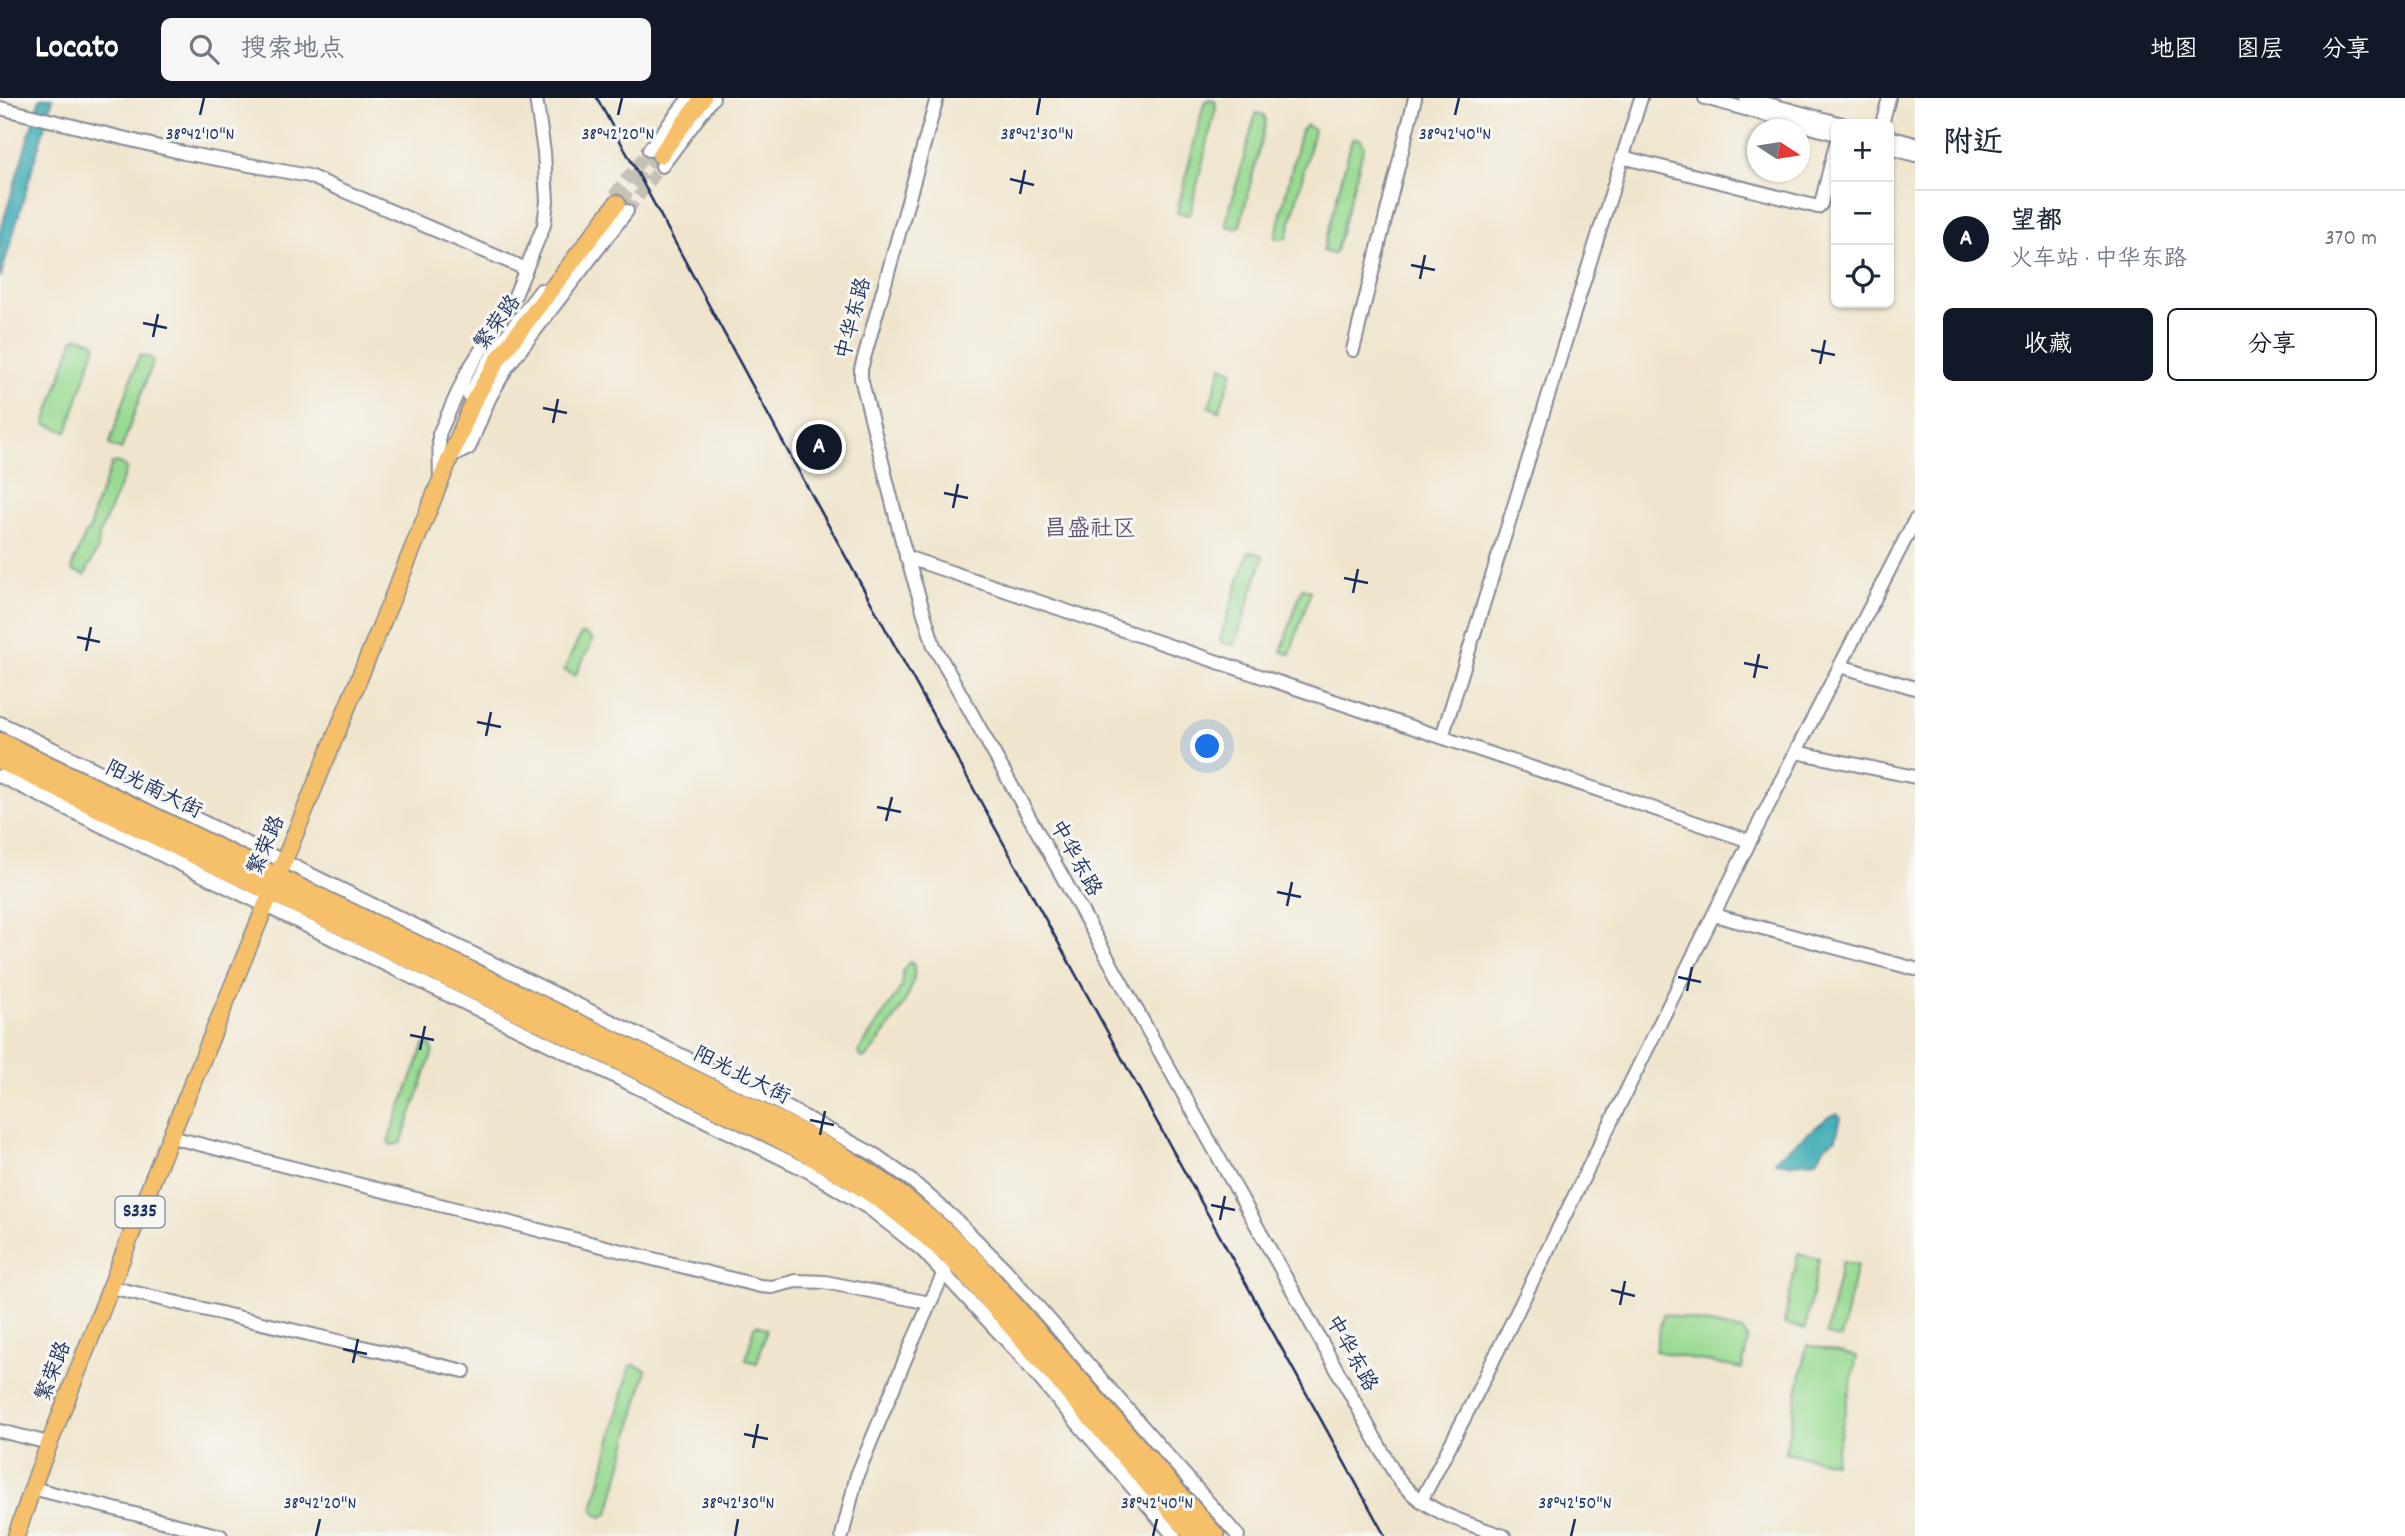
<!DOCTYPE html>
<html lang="zh">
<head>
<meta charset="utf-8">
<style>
  :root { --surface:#fff; --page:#f6f6f7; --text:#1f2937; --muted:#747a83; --line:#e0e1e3; --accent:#111827 }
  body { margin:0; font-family:Dekko,"LXGW WenKai TC",sans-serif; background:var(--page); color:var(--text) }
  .controls { position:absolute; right:21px; top:21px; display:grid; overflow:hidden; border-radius:10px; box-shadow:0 2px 5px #0004 }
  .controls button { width:63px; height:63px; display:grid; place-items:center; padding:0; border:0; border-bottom:2px solid var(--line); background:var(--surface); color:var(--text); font:35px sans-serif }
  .compass { position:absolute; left:1747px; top:21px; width:63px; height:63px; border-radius:50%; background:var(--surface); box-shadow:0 2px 5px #0004; rotate:102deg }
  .you { position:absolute; left:1208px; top:649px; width:24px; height:24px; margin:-18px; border:5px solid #fff; border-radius:50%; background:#1a73e8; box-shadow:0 0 0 10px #1a73e833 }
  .badge { display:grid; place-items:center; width:46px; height:46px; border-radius:50%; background:var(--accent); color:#fff; font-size:23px; font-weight:700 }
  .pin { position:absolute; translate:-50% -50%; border:4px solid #fff; box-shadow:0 2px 7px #0006 }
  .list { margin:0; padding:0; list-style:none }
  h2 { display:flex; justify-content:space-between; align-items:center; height:91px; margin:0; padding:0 28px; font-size:30px }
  h2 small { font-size:23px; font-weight:400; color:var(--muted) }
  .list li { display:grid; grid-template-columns:46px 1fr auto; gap:21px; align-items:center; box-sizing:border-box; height:98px; padding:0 28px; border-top:2px solid var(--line) }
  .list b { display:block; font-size:26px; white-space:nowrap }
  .list p { margin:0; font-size:23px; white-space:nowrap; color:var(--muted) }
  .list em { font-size:23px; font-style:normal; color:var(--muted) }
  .actions { display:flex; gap:14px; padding:21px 28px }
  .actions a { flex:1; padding:16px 0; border:2px solid var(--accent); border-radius:10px; text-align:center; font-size:24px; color:var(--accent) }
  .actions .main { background:var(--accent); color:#fff }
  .icon { flex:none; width:38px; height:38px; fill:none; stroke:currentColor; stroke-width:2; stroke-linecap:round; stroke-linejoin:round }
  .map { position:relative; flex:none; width:1915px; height:1438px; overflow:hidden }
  header { display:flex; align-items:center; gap:42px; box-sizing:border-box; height:98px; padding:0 35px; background:var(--accent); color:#fff }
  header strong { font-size:33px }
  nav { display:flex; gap:38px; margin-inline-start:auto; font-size:24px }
  .search { width:490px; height:63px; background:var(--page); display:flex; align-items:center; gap:18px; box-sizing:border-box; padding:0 24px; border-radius:10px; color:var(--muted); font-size:26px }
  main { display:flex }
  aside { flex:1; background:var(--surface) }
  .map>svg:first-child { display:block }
  .green { fill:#99da91; stroke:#5a8478; stroke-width:2 }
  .water { fill:#3bacb4; stroke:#2b6e89; stroke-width:2 }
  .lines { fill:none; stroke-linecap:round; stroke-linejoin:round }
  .minor-tunnel { stroke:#c5c1b6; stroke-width:12; stroke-dasharray:12 6; stroke-linecap:butt }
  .major-tunnel { stroke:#c5c1b6; stroke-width:16; stroke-dasharray:16 8; stroke-linecap:butt }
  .minor-casing { stroke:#868a95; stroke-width:16 }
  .major-casing { stroke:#868a95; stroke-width:19 }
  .highway-casing { stroke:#868a95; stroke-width:21 }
  .minor { stroke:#fff; stroke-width:12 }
  .major { stroke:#f6c06b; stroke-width:16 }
  .highway { stroke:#f6c06b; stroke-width:18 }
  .rail { stroke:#1b2f5e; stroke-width:2.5 }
  .ticks { fill:none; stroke:#1b2f5e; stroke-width:2.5 }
  .labels { text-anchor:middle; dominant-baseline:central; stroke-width:6; stroke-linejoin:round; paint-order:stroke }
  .shield { fill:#f6f6f2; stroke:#5d6b8a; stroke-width:2 }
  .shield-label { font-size:19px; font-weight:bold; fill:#1b2f5e }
  .street-label { font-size:21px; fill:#1b2f5e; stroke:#f6f6f2 }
  .neighbourhood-label { font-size:23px; fill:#625370; stroke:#f6f6f2 }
  .ticks-label { font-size:18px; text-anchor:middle; fill:#1b2f5e; stroke:#f6f6f2; stroke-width:6; stroke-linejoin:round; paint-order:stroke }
</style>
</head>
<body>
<header>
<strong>Locato</strong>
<div class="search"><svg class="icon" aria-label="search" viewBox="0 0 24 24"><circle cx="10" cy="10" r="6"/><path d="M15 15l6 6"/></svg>搜索地点</div>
<nav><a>地图</a><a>图层</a><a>分享</a></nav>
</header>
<main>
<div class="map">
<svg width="1915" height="1438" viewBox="0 0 1915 1438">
  <rect width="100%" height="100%" fill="#f6f6f2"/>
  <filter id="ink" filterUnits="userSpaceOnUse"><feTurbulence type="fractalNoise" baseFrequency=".0143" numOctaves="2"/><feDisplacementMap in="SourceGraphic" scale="14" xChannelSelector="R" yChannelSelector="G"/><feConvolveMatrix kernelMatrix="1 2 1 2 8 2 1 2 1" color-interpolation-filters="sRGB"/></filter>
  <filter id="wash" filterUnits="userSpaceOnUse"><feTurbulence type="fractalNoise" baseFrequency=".00686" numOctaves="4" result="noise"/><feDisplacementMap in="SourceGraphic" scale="28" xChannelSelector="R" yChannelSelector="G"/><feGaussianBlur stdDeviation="1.57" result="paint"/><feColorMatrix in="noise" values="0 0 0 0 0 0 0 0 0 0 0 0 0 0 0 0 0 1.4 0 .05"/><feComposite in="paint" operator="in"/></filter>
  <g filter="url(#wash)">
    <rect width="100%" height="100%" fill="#f0e5cc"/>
    <g class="green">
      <path d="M 1209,1 L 1215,3 L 1216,10 L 1190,116 L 1187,117 L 1177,114 L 1204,5 Z"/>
      <path d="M 1256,15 L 1264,17 L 1266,23 L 1240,128 L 1237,130 L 1228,129 L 1226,125 Z"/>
      <path d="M 1307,27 L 1314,32 L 1287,140 L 1275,141 L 1301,32 Z"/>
      <path d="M 1355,40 L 1361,41 L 1364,48 L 1336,153 L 1333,156 L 1323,153 L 1352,41 Z"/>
      <path d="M 78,239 L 94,244 L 96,247 L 67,334 L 45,326 L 73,242 Z"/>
      <path d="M 141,257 L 152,260 L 153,264 L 121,352 L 109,347 L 139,258 Z"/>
      <path d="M 1222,268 L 1233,273 L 1219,313 L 1209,309 Z"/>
      <path d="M 116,364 L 122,366 L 127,371 L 99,437 L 98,450 L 85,477 L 73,473 L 72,468 L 86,435 L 90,431 L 94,411 L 112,366 Z"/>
      <path d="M 1252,454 L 1262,457 L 1263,460 L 1235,546 L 1231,547 L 1221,544 L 1220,541 L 1248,455 Z"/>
      <path d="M 1302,490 L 1311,493 L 1290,556 L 1281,554 Z"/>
      <path d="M 581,536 L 585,536 L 593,542 L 575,578 L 564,572 Z"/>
      <path d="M 909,864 L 913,866 C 922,891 882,938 867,959 L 862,960 L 858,956 L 859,953 L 902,888 L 902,874 Z"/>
      <path d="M 424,947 L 431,947 L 433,953 L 401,1045 L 391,1047 L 388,1043 Z"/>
      <path d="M 1798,1156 L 1819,1161 L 1805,1231 L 1784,1226 Z"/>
      <path d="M 1842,1164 L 1857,1167 L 1841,1240 L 1826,1237 Z"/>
      <path d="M 1663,1216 L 1743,1233 L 1748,1242 L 1742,1271 L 1655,1253 Z"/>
      <path d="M 757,1227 L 767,1231 L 757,1265 L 746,1262 L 754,1229 Z"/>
      <path d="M 1807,1247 L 1857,1258 L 1834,1365 L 1785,1354 Z"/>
      <path d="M 635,1267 L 646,1272 L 609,1415 L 602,1419 L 594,1415 L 593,1411 L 630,1268 Z"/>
    </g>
    <g class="water">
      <path d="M 40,0 L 53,0 L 0,181 L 0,135 Z"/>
      <path d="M 1837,1016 L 1841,1019 L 1836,1040 L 1826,1047 L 1817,1062 L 1790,1066 L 1775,1064 L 1775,1061 L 1830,1018 Z"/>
    </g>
  </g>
  <g filter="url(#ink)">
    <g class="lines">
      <g class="minor-tunnel">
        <path d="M 614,97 L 649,52"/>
        <path d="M 627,113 L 662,68"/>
      </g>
      <path class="major-tunnel" d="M 617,105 L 657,52"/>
      <g class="minor-casing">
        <g id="minor">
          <path d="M 937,0 L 861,271 L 861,280 L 902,443 L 934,548 L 1396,1378 C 1421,1413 1465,1425 1504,1438"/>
          <path d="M 1705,0 L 1836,36"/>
          <path d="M 1746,0 L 1842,26"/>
          <path d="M 0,10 L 184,55 L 309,78 L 526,171"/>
          <path d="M 1882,26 L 1889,0"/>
          <path d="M 1889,39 L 1915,46"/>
          <path d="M 1889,50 L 1915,57"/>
          <path d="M 649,52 L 689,0"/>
          <path d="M 1622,59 L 1818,109 L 1821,106 L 1836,46"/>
          <path d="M 662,68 L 713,0"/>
          <path d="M 1353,252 L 1415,0"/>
          <path d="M 469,298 C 488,259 515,226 541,192"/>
          <path d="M 459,355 L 469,350 L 489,301 L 507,269 L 627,113"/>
          <path d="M 440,381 L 439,336 L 467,274 L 514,200 L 544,127 L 547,103 L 544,54 L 536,0"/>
          <path d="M 906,459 L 1750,743"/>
          <path d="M 1840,568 L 1915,590"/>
          <path d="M 0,625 L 775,1003 L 877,1058 L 913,1084 L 955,1121 L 1005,1171 L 1238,1438"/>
          <path d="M 1442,639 L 1641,0"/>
          <path d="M 1796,654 L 1915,679"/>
          <path d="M 0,678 L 808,1073 L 870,1111 L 922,1152 L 1016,1253 L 1174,1438"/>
          <path d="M 1714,817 L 1915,871"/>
          <path d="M 179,1041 L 760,1188 L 772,1189 L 796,1183 L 825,1184 L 930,1205"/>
          <path d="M 119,1191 L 464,1273"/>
          <path d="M 0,1333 L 49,1345"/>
          <path d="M 40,1392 L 221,1438"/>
          <path d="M 1421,1403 L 1471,1307 L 1750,743 L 1915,422"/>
          <path d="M 842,1438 L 857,1377 L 912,1245 L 946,1170"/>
        </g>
      </g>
      <g class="major-casing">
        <g id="major">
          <path d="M 660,57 L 703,0"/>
          <path d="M 16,1438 L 37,1377 L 155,1076 L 473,304 L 499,260 L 617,105"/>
        </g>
      </g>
      <g class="highway-casing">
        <g id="highway">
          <path d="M 0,644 L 781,1024 C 856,1062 917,1103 976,1164 L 1215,1438"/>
          <path d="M 0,662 L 774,1038 C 847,1075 907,1115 965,1174 L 1194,1438"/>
        </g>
      </g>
      <use href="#minor" class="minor"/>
      <use href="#major" class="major"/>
      <use href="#highway" class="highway"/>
      <path class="rail" d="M 597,0 L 792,361 L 1385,1438"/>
    </g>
  </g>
  <path class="ticks" d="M 200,17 L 204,0M 618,17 L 622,0M 1037,17 L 1040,0M 1455,17 L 1459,0M 1010,81 L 1034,87M 1020,96 L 1025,72M 1411,167 L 1435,172M 1420,181 L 1425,157M 143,225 L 167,230M 153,239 L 158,216M 1811,252 L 1835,257M 1820,266 L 1825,242M 543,310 L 567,315M 553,325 L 558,301M 944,395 L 968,400M 953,410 L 958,386M 1344,480 L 1368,485M 1353,495 L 1358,471M 77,539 L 100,544M 86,553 L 91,529M 1744,565 L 1768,570M 1754,580 L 1759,556M 477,624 L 501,629M 486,638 L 491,614M 877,709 L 901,714M 886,723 L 892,699M 1277,794 L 1301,799M 1287,808 L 1292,784M 1678,879 L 1701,884M 1687,893 L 1692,869M 410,937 L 434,942M 420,952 L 425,928M 810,1022 L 834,1027M 820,1037 L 825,1013M 1211,1107 L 1235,1112M 1220,1122 L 1225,1098M 1611,1192 L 1635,1198M 1620,1207 L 1625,1183M 343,1251 L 367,1256M 353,1265 L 358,1241M 744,1336 L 768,1341M 753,1350 L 758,1326M 316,1438 L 320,1421M 735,1438 L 738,1421M 1153,1438 L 1157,1421M 1571,1438 L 1575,1421"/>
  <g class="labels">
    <rect class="shield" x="115.5" y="1098.5" width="49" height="31" rx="5"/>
    <g class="shield-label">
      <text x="140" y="1114">S335</text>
    </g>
    <g class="street-label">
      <text transform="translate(855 221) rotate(-75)">中华东路</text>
      <text transform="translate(499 226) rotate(-54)">繁荣路</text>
      <text transform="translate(153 693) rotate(26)">阳光南大街</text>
      <text transform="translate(268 748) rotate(-67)">繁荣路</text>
      <text transform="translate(1074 761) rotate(61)">中华东路</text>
      <text transform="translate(741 979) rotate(26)">阳光北大街</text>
      <text transform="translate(1350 1256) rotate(61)">中华东路</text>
      <text transform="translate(55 1274) rotate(-69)">繁荣路</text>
    </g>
    <g class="neighbourhood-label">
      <text x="1090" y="432">昌盛社区</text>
    </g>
  </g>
  <g class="ticks-label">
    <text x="200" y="41">38°42'10"N</text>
    <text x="618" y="41">38°42'20"N</text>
    <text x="1037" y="41">38°42'30"N</text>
    <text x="1455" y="41">38°42'40"N</text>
    <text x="320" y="1410">38°42'20"N</text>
    <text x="738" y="1410">38°42'30"N</text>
    <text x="1157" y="1410">38°42'40"N</text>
    <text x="1575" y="1410">38°42'50"N</text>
  </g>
</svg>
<div class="controls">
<button>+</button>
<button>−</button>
<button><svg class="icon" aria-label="locate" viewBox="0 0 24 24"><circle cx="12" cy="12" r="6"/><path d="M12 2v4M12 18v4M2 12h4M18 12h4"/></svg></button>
</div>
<svg class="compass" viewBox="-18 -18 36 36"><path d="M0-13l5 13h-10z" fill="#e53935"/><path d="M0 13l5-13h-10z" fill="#747a83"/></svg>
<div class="you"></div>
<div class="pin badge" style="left:819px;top:349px">A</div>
</div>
<aside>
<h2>附近<small></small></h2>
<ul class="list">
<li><span class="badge">A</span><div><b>望都</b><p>火车站 · 中华东路</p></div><em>370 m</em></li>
</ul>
<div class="actions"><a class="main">收藏</a><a>分享</a></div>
</aside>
</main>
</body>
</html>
